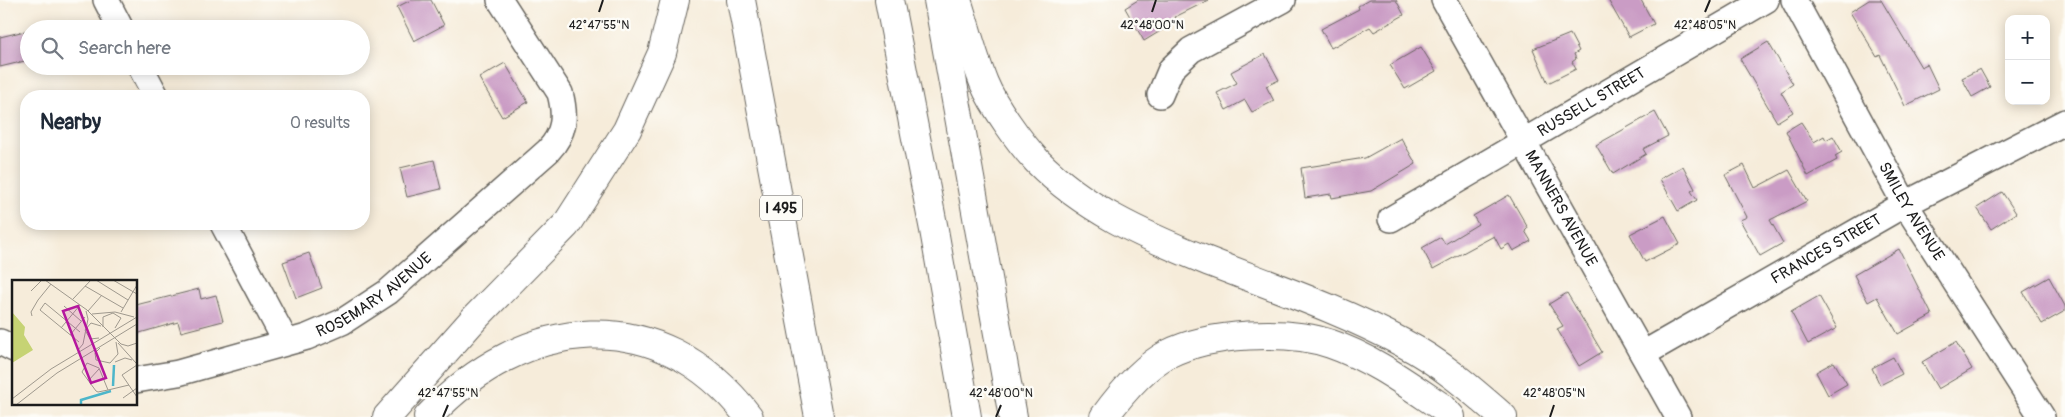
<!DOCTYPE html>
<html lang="en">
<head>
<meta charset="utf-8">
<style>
  :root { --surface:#fff; --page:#f6f6f7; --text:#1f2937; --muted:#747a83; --line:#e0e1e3 }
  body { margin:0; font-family:Pangolin,sans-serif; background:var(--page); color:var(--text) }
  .controls { position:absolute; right:15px; top:15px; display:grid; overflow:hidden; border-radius:10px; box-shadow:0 2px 12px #0003 }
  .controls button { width:45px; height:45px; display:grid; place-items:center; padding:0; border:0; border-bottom:1px solid var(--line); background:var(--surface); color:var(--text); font:25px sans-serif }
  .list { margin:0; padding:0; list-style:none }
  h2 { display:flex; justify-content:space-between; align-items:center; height:65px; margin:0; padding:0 20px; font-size:21px }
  h2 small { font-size:16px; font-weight:400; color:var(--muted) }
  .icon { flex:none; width:28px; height:28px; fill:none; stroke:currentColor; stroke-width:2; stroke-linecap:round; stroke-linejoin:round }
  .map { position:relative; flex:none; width:2065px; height:417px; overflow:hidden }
  .search { position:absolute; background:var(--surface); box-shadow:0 2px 12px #0003; left:20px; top:20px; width:350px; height:55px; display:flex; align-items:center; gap:12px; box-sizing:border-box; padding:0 18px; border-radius:28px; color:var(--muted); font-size:19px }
  .panel { position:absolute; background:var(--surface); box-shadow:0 2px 12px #0003; left:20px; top:90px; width:350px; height:140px; border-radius:20px }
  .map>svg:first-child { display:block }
  .building { fill:#ca9cc5 }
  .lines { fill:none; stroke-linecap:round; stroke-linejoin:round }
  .street-casing { stroke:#68655e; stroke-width:28 }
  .highway-casing { stroke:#68655e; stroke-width:30 }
  .street { stroke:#fff; stroke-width:25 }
  .highway { stroke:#fff; stroke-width:28 }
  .ticks { fill:none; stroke:#1c1c1c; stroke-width:2 }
  .labels { text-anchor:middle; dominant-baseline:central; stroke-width:4.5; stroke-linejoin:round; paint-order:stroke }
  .shield { fill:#fdfcf7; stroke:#605f5e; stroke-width:1 }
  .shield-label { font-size:15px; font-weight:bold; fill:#1c1c1c }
  .street-label { font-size:16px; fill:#1c1c1c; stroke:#fdfcf7 }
  .inset-river { fill:none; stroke:#4cb6ca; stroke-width:2.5 }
  .inset-road { fill:none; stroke:#9f998e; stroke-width:1 }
  .view { fill:#b5179e; fill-opacity:0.15; stroke:#b5179e; stroke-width:2.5 }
  .inset-edge { fill:none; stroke:#1c1c1c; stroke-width:2.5 }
  .ticks-label { font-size:12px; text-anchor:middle; fill:#1c1c1c; stroke:#fdfcf7; stroke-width:4.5; stroke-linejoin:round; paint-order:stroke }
</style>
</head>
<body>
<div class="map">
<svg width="2065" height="417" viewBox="0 0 2065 417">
  <rect width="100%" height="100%" fill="#fdfcf7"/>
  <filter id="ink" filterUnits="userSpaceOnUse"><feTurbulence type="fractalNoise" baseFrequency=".02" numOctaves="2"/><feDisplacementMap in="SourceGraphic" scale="10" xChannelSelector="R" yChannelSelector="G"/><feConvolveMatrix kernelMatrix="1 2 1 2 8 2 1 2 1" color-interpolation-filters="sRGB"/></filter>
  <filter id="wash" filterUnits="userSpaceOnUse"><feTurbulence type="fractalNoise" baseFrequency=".0096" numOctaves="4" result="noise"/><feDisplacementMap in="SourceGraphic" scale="20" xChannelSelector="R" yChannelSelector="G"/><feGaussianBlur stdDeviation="1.12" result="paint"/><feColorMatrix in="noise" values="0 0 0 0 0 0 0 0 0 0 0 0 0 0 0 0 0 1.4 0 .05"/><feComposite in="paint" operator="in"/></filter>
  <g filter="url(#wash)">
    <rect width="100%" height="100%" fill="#f6ecda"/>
    <g id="blocks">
      <g class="building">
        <path d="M 411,0 L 431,0 L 444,25 L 414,41 L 397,7 Z"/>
        <path d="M 1138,0 L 1209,0 L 1175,17 L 1177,21 L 1144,41 L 1125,8 Z"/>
        <path d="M 1369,0 L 1396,0 L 1404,15 L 1374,32 L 1370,27 L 1331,48 L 1321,29 L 1359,9 L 1358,6 Z"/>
        <path d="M 1608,0 L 1641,0 L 1654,24 L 1629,37 Z"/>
        <path d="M 1869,0 L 1881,0 L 1921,67 L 1927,64 L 1939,89 L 1905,106 L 1880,55 L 1877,57 L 1850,12 Z"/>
        <path d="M 29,30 L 29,60 L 0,67 L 0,37 Z"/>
        <path d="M 1570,34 L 1579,51 L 1574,54 L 1576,59 L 1572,62 L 1576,69 L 1548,83 L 1533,49 Z"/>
        <path d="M 1768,42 L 1793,84 L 1781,92 L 1793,112 L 1777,122 L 1740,59 Z"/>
        <path d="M 1421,47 L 1436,71 L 1405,89 L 1390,65 Z"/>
        <path d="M 1265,54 L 1279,80 L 1266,86 L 1274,101 L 1252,112 L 1245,100 L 1226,110 L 1217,93 L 1237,83 L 1231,72 Z"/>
        <path d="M 505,63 L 528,102 L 502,117 L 479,78 Z"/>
        <path d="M 1980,69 L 1990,87 L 1972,97 L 1962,78 Z"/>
        <path d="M 1655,112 L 1668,136 L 1643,149 L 1646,154 L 1613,174 L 1596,145 Z"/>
        <path d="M 1801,122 L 1814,142 L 1824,136 L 1826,140 L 1833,136 L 1842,152 L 1835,156 L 1837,160 L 1808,176 L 1786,131 Z"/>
        <path d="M 1401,138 L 1416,164 L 1371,191 L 1332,198 L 1331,194 L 1305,198 L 1301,168 L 1365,158 Z"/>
        <path d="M 434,160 L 441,189 L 407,197 L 400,168 Z"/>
        <path d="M 1744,165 L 1755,188 L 1789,170 L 1807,201 L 1770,220 L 1783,243 L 1760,256 L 1740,220 L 1747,217 L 1725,175 Z"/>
        <path d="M 1683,166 L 1695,189 L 1691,191 L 1697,200 L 1678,211 L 1660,179 Z"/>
        <path d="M 2002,192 L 2016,213 L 1991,229 L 1977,208 Z"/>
        <path d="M 1509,195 L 1528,228 L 1525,231 L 1531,241 L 1513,251 L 1509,244 L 1501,249 L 1494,236 L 1433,269 L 1422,248 L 1441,237 L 1445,244 L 1478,224 L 1473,216 Z"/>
        <path d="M 1665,216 L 1680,244 L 1645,262 L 1630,234 Z"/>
        <path d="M 1899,249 L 1932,315 L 1898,334 L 1877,297 L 1868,302 L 1854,275 Z"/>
        <path d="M 309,253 L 322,288 L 296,298 L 283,262 Z"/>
        <path d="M 2049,277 L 2065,306 L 2065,311 L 2042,324 L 2023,292 Z"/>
        <path d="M 199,289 L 201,299 L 216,295 L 223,321 L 181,332 L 178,322 L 136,334 L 136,305 Z"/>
        <path d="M 1567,293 L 1602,352 L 1579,366 L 1557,329 L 1563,326 L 1549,304 Z"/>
        <path d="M 1819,296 L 1837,328 L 1808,344 L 1791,312 Z"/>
        <path d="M 1956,342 L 1972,369 L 1938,389 L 1922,362 Z"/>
        <path d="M 1893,357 L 1902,374 L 1880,385 L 1872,368 Z"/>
        <path d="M 1834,362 L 1847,384 L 1828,395 L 1816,372 Z"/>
      </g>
    </g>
  </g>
  <g filter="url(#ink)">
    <use href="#blocks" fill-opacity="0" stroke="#68655e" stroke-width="1"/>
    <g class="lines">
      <g class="street-casing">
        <g id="street">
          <path d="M 106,0 L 121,29"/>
          <path id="s1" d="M 1444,0 L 1678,417"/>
          <path id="s2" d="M 1794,0 L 1905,204 L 2042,417"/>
          <path d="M 140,66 L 156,96"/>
          <path d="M 1160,95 L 1171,69 L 1191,50 L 1283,0"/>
          <path id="s3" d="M 1391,219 L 1766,0"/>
          <path d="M 223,224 L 286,342"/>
          <path d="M 0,342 L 14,349"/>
          <path id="s4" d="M 1643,354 L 1905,204 L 2065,122"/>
          <path id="s5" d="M 136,380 L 178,373 L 307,337 L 342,322 L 388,292 L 548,151 C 565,133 566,116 560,93 L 500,0"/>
        </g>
      </g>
      <g class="highway-casing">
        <g id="highway">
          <path d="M 741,0 L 819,417"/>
          <path d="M 889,0 L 934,230 L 967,417"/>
          <path d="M 938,0 L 1013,417"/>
          <path d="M 957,0 C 966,27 973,56 984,83 C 993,105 1020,143 1037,161 C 1084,209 1143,235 1205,260 C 1271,286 1340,309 1403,343 C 1440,362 1472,390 1503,417"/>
          <path d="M 387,417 L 474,319 L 566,225 L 627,130 L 662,53 L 675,0"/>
          <path d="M 428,417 C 523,315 659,299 749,417"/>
          <path d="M 1104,417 C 1120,395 1143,367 1168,354 C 1209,333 1288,329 1331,344 C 1372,358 1407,384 1443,408 L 1451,417"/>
        </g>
      </g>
      <use href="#street" class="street"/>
      <use href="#highway" class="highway"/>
    </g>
  </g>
  <path class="ticks" d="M 599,12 L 603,0M 1152,12 L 1156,0M 1705,12 L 1710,0M 443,417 L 448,405M 996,417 L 1001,405M 1550,417 L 1554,405"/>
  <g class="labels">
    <rect class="shield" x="760" y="195.5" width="42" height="25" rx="4"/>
    <g class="shield-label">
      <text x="781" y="208">I 495</text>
    </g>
    <g class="street-label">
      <text stroke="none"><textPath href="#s3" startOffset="232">RUSSELL STREET</textPath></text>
      <text stroke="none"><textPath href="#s1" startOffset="239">MANNERS AVENUE</textPath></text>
      <text stroke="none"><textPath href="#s2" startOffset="242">SMILEY AVENUE</textPath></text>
      <text stroke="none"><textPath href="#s4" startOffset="211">FRANCES STREET</textPath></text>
      <text stroke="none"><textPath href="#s5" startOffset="256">ROSEMARY AVENUE</textPath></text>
    </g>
  </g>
  <g transform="translate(12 280)">
    <rect width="125" height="125" fill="#f6ecda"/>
    <path d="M 0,32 L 13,47 L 12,55 L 21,70 L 0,83 Z" fill="#c6d374"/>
    <path class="inset-river" d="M 101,106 L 102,85M 69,125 L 69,120 L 99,111"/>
    <path class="inset-road" d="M 33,0 L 75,30 L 109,64 L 116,66 L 125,63M 84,0 L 116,20M 101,0 L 125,14M 73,6 L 111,28M 19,11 L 30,0M 61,19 L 79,0M 52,26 L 69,41M 76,31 L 90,15M 109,32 L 125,5M 80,34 L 103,32 L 122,37M 20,36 L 19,32 L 26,20 L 39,4M 91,47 L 91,37 L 101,33 L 109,38 L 103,48M 49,48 L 68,25M 58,55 L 73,37M 87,58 L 78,59 L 73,50 L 79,43 L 89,46M 67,62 L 28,30 L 33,23 L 68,52M 106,63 L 124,83M 88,68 L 83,73 L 84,80 L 98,83 L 106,74 L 104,62M 66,70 L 71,64 L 76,39 L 74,31M 103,82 L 113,78 L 120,80M 125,85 L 110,95 L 125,117M 76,101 L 87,89M 96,110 L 87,88 L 75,83 L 70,92 L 84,111 L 86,112 L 96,110 L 117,105M 111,118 L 125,108M 0,119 L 39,89 L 125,37M 4,125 L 45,93 L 125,44"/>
    <path class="view" d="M 66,26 L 94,98 L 79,103 L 51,31 Z"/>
    <rect width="125" height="125" class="inset-edge"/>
  </g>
  <g class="ticks-label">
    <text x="599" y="29">42°47'55"N</text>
    <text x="1152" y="29">42°48'00"N</text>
    <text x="1705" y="29">42°48'05"N</text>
    <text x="448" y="397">42°47'55"N</text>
    <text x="1001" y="397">42°48'00"N</text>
    <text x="1554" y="397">42°48'05"N</text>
  </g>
</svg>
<div class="controls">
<button>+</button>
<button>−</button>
</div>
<div class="search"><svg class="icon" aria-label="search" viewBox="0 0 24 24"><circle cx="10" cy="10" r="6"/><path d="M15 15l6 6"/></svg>Search here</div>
<section class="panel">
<h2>Nearby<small>0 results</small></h2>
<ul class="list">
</ul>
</section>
</div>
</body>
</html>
